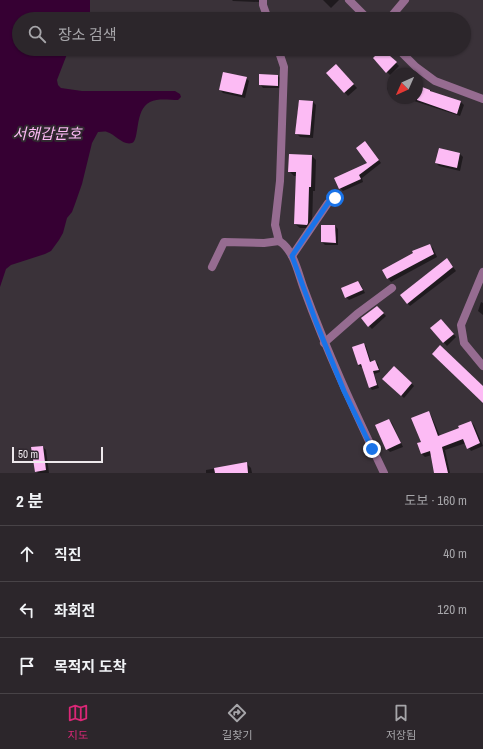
<!DOCTYPE html>
<html lang="ko">
<head>
<meta charset="utf-8">
<style>
  :root { --surface:#2c262b; --page:#383237; --text:#f1f3f6; --muted:#a6a5a9; --line:#484347; --accent:#db2777 }
  body { margin:0; font-family:"Archivo Narrow","Noto Sans KR",sans-serif; background:var(--page); color:var(--text) }
  .compass { position:absolute; left:387px; top:68px; width:36px; height:36px; border-radius:50%; background:var(--surface); box-shadow:0 1px 3px #0004; rotate:225deg }
  .scale { position:absolute; left:12px; bottom:10px; width:91px; box-sizing:border-box; padding-left:4px; border:2px solid #eee9ed; border-top:0; font-size:11px; line-height:14px; white-space:nowrap; color:#eee9ed; -webkit-text-stroke:3px #30282f; paint-order:stroke }
  .stop { position:absolute; width:12px; height:12px; margin:-9px; border:3px solid #1a73e8; border-radius:50%; background:#fff }
  .stop.end { background:#1a73e8; border-color:#fff; box-shadow:0 1px 4px #0008 }
  .list { margin:0; padding:0; list-style:none }
  h2 { display:flex; justify-content:space-between; align-items:center; height:52px; margin:0; padding:0 16px; font-size:17px }
  h2 small { font-size:13px; font-weight:400; color:var(--muted) }
  .list li { display:grid; grid-template-columns:26px 1fr auto; gap:12px; align-items:center; box-sizing:border-box; height:56px; padding:0 16px; border-top:1px solid var(--line) }
  .list b { display:block; font-size:15px; white-space:nowrap }
  .list em { font-size:13px; font-style:normal; color:var(--muted) }
  .icon { flex:none; width:22px; height:22px; fill:none; stroke:currentColor; stroke-width:2; stroke-linecap:round; stroke-linejoin:round }
  .map { position:relative; flex:none; width:483px; height:473px; overflow:hidden }
  .search { position:absolute; background:var(--surface); box-shadow:0 1px 3px #0004; left:12px; right:12px; top:12px; height:44px; display:flex; align-items:center; gap:10px; box-sizing:border-box; padding:0 14px; border-radius:22px; color:var(--muted); font-size:15px }
  .sheet { height:220px; background:var(--surface) }
  nav { display:flex; justify-content:space-around; align-items:center; box-sizing:border-box; height:56px; border-top:1px solid var(--line); background:var(--surface); font-size:11px; color:var(--muted) }
  nav a { display:grid; justify-items:center; gap:2px }
  nav .on { color:var(--accent) }
  .map>svg:first-child { display:block }
  .water { fill:#360033 }
  .shadow { fill:#0007 }
  .building { fill:#fcbbf4 }
  .lines { fill:none; stroke-linecap:round; stroke-linejoin:round }
  .street { stroke:#966c91; stroke-width:8 }
  .route { stroke:#1a73e8; stroke-width:5 }
  .labels { text-anchor:middle; dominant-baseline:central; stroke-width:4; stroke-linejoin:round; paint-order:stroke }
  .water-label { font-size:15px; font-style:italic; fill:#fcb9f4; stroke:#30282f }
</style>
</head>
<body>
<div class="map">
<svg width="483" height="473" viewBox="0 0 483 473">
  <rect width="100%" height="100%" fill="#3a3239"/>
  <path class="water" d="M 0,0 L 90,0 L 90,14 L 87,19 L 19,19 L 19,49 L 69,49 L 57,80 L 58,85 L 61,88 L 82,91 L 175,91 L 180,94 L 181,97 L 178,100 C 169,100 158,98 150,102 C 134,110 140,140 132,143 C 123,146 115,134 107,132 C 105,131 101,132 98,132 L 92,143 L 82,184 L 75,204 L 72,212 L 67,218 L 63,233 L 59,240 L 51,251 L 45,254 L 11,265 L 6,269 L 0,287 Z"/>
  <g class="shadow">
    <path d="M 232,0 L 259,0 L 259,2 L 233,1 Z"/>
    <path d="M 323,0 L 339,0 L 331,8 Z"/>
    <path d="M 345,13 L 352,19 L 340,19 Z"/>
    <path d="M 251,15 L 255,19 L 245,19 Z"/>
    <path d="M 383,50 L 399,66 L 390,75 L 374,59 Z"/>
    <path d="M 336,65 L 357,88 L 348,96 L 328,73 Z"/>
    <path d="M 278,76 L 281,79 L 281,88 L 263,88 L 260,84 Z"/>
    <path d="M 392,77 L 393,77 L 393,93 L 387,89 Z"/>
    <path d="M 246,78 L 249,81 L 245,98 L 223,93 L 220,90 Z"/>
    <path d="M 417,86 L 430,90 L 433,93 L 461,102 L 464,105 L 460,116 L 405,98 L 417,98 Z"/>
    <path d="M 313,102 L 316,105 L 313,138 L 300,137 L 297,134 Z"/>
    <path d="M 367,145 L 381,163 L 362,178 L 363,182 L 343,191 L 340,188 L 369,163 Z"/>
    <path d="M 439,149 L 460,154 L 463,157 L 460,171 L 439,166 L 436,163 Z"/>
    <path d="M 312,156 L 316,160 L 315,191 L 313,191 L 312,228 L 300,228 L 295,224 L 297,176 L 294,176 L 289,171 Z"/>
    <path d="M 335,226 L 338,229 L 338,245 L 325,245 L 322,242 Z"/>
    <path d="M 429,245 L 433,248 L 437,257 L 391,282 L 388,278 Z"/>
    <path d="M 450,263 L 456,271 L 410,306 L 407,303 Z"/>
    <path d="M 358,282 L 361,285 L 365,293 L 349,300 L 346,297 Z"/>
    <path d="M 481,302 L 483,303 L 483,315 L 478,311 Z"/>
    <path d="M 377,307 L 386,316 L 372,329 L 362,318 Z"/>
    <path d="M 441,320 L 456,337 L 447,346 L 431,328 Z"/>
    <path d="M 364,344 L 366,346 L 371,362 L 375,361 L 378,364 L 380,372 L 374,374 L 379,388 L 372,390 L 370,387 L 363,367 L 361,367 L 358,365 L 353,347 Z"/>
    <path d="M 384,379 L 411,383 L 414,386 L 404,398 Z"/>
    <path d="M 428,412 L 431,415 L 440,436 L 460,429 L 471,422 L 474,425 L 483,446 L 471,451 L 466,443 L 445,450 L 450,473 L 435,473 L 432,455 L 425,457 L 422,454 L 418,444 L 422,442 Z"/>
    <path d="M 389,420 L 392,423 L 403,447 L 390,452 L 387,449 Z"/>
    <path d="M 43,447 L 46,450 L 49,473 L 38,473 L 36,471 Z"/>
    <path d="M 246,463 L 251,468 L 252,473 L 206,473 L 206,470 Z"/>
  </g>
  <g class="building">
    <path d="M 382,49 L 397,62 L 386,73 L 373,58 Z"/>
    <path d="M 336,64 L 354,84 L 344,93 L 326,73 Z"/>
    <path d="M 223,72 L 247,77 L 242,95 L 219,90 Z"/>
    <path d="M 259,74 L 278,75 L 278,86 L 259,85 Z"/>
    <path d="M 417,85 L 430,90 L 430,91 L 461,101 L 457,114 L 417,100 Z"/>
    <path d="M 299,100 L 313,101 L 310,135 L 295,134 Z"/>
    <path d="M 365,141 L 379,160 L 359,175 L 361,179 L 339,189 L 334,178 L 367,163 L 356,148 Z"/>
    <path d="M 439,148 L 460,153 L 457,168 L 435,163 Z"/>
    <path d="M 289,154 L 312,155 L 311,187 L 309,187 L 308,223 L 307,225 L 294,224 L 296,172 L 288,172 Z"/>
    <path d="M 321,225 L 335,225 L 336,243 L 321,242 Z"/>
    <path d="M 430,244 L 434,254 L 387,279 L 382,270 L 413,253 L 412,251 Z"/>
    <path d="M 447,258 L 453,267 L 407,304 L 400,295 Z"/>
    <path d="M 358,281 L 363,290 L 345,298 L 341,288 Z"/>
    <path d="M 377,306 L 384,313 L 368,327 L 361,318 Z"/>
    <path d="M 441,319 L 454,334 L 443,343 L 430,328 Z"/>
    <path d="M 364,343 L 370,362 L 375,360 L 379,370 L 373,371 L 377,385 L 369,388 L 361,364 L 358,365 L 352,347 Z"/>
    <path d="M 440,345 L 483,386 L 483,403 L 432,354 Z"/>
    <path d="M 394,366 L 412,383 L 401,396 L 382,379 Z"/>
    <path d="M 429,411 L 438,436 L 459,428 L 458,426 L 471,421 L 480,443 L 467,449 L 463,439 L 442,447 L 448,473 L 434,473 L 430,451 L 421,454 L 417,443 L 421,442 L 411,418 Z"/>
    <path d="M 389,419 L 401,443 L 386,450 L 375,425 Z"/>
    <path d="M 43,446 L 46,470 L 35,472 L 31,447 Z"/>
    <path d="M 247,462 L 248,473 L 215,473 L 214,468 Z"/>
  </g>
  <g class="lines">
    <g class="street">
      <path d="M 263,0 L 263,5 L 268,19"/>
      <path d="M 349,0 L 368,19"/>
      <path d="M 389,19 L 405,0"/>
      <path d="M 278,49 L 284,67 L 280,181 L 275,225 L 279,241 C 294,250 298,273 304,289 C 327,352 355,412 384,473"/>
      <path d="M 398,49 L 416,67 L 435,81 L 483,99"/>
      <path d="M 292,256 L 328,203 L 335,198"/>
      <path d="M 212,267 L 224,242 L 264,243 L 279,241"/>
      <path d="M 483,272 L 461,325 L 464,343 L 483,366"/>
      <path d="M 324,343 L 357,314 L 392,288"/>
    </g>
  </g>
  <g class="lines">
    <path class="route" d="M 335,198 L 328,203 L 292,256 L 316,322 L 344,391 L 372,449"/>
  </g>
  <g class="labels">
    <g class="water-label">
      <text x="47" y="133">서해갑문호</text>
    </g>
  </g>
</svg>
<svg class="compass" viewBox="-18 -18 36 36"><path d="M0-13l5 13h-10z" fill="#e53935"/><path d="M0 13l5-13h-10z" fill="#a6a5a9"/></svg>
<div class="scale">50 m</div>
<div class="stop" style="left:335px;top:198px"></div>
<div class="stop end" style="left:372px;top:449px"></div>
<div class="search"><svg class="icon" aria-label="search" viewBox="0 0 24 24"><circle cx="10" cy="10" r="6"/><path d="M15 15l6 6"/></svg>장소 검색</div>
</div>
<section class="sheet">
<h2>2 분<small>도보 · 160 m</small></h2>
<ul class="list">
<li><svg class="icon" aria-label="ahead" viewBox="0 0 24 24"><path d="M12 20V5M6 11l6-6 6 6"/></svg><div><b>직진</b></div><em>40 m</em></li>
<li><svg class="icon" aria-label="left" viewBox="0 0 24 24"><path d="M17 20v-9H6M10 6l-5 5 5 5"/></svg><div><b>좌회전</b></div><em>120 m</em></li>
<li><svg class="icon" aria-label="arrive" viewBox="0 0 24 24"><path d="M6 21V4h12l-3 4 3 4H6"/></svg><div><b>목적지 도착</b></div></li>
</ul>
</section>
<nav>
<a class="on"><svg class="icon" aria-label="map" viewBox="0 0 24 24"><path d="M3 6l6-2 6 2 6-2v14l-6 2-6-2-6 2zM9 4v14M15 6v14"/></svg>지도</a>
<a><svg class="icon" aria-label="directions" viewBox="0 0 24 24"><path d="M12 3l9 9-9 9-9-9zM9 14v-3h6M13 9l2 2-2 2"/></svg>길찾기</a>
<a><svg class="icon" aria-label="saved" viewBox="0 0 24 24"><path d="M7 4h10v16l-5-4-5 4z"/></svg>저장됨</a>
</nav>
</body>
</html>
